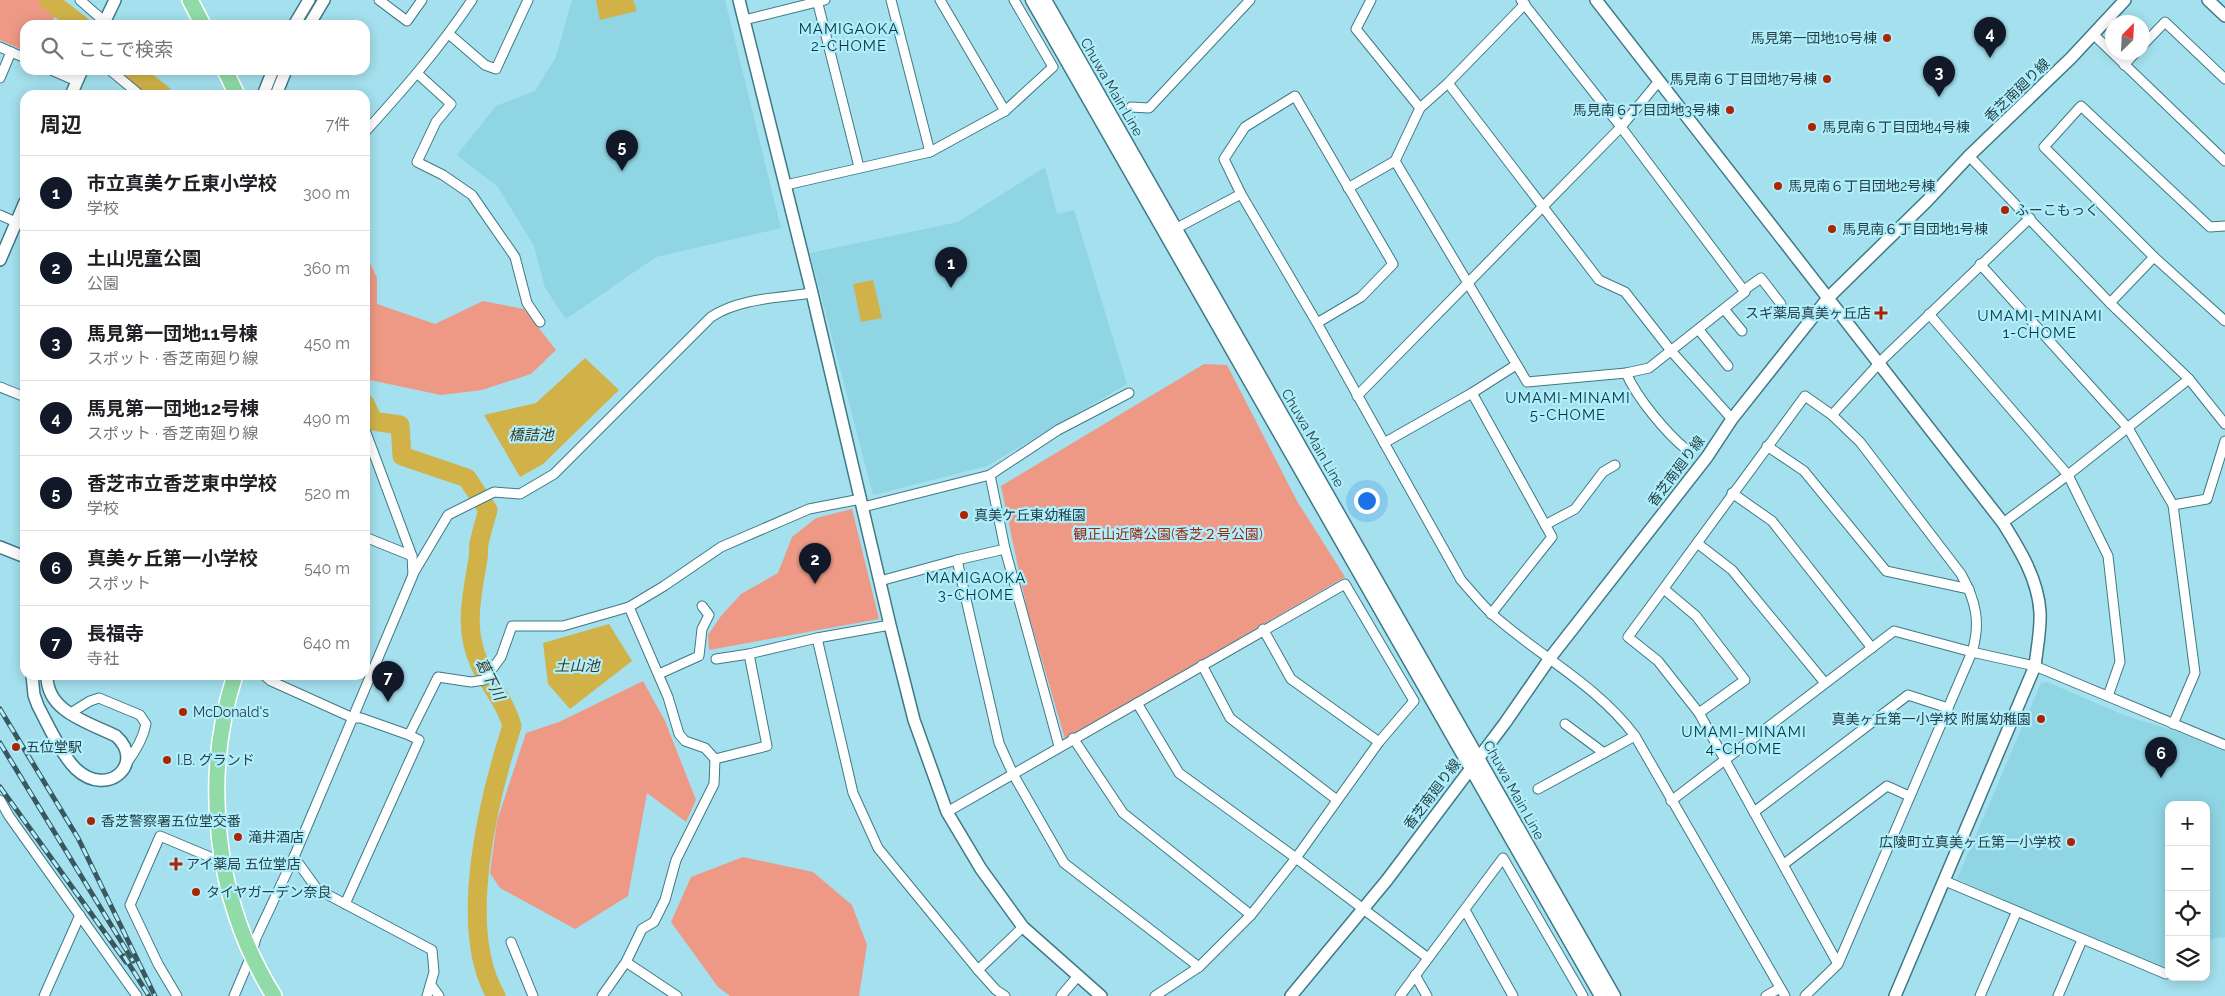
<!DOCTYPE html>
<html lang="ja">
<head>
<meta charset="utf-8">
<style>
  :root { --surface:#fff; --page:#f6f6f6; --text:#202124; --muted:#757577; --line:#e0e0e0; --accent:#111827 }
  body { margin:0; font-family:Raleway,"Noto Sans JP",sans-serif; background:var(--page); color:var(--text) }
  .controls { position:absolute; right:15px; bottom:15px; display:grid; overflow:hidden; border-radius:10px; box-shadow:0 2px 12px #0003 }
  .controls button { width:45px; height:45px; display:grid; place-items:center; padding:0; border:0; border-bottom:1px solid var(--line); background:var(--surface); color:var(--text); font:25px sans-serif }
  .compass { position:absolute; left:2105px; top:15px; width:45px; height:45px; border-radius:50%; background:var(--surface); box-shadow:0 2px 12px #0003; rotate:24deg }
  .you { position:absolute; left:1366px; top:500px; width:18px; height:18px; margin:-12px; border:4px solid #fff; border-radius:50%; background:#1a73e8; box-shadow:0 0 0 8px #1a73e833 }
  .badge { display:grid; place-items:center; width:32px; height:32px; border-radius:50%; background:var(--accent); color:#fff; font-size:16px; font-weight:700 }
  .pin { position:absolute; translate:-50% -41px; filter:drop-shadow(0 1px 2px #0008) }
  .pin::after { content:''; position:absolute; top:26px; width:18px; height:15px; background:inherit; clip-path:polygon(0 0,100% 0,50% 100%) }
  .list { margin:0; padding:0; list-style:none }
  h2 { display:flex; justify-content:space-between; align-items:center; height:65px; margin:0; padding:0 20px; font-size:21px }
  h2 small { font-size:16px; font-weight:400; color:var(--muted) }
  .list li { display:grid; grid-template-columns:32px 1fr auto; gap:15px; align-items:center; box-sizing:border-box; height:75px; padding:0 20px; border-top:1px solid var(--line) }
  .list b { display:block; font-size:19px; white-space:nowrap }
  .list p { margin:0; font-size:16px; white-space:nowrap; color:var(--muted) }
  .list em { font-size:16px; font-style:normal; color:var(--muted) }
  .icon { flex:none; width:28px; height:28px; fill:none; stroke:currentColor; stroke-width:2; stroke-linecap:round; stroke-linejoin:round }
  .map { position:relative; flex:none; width:2225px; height:996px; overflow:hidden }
  .search { position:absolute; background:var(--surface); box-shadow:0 2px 12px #0003; left:20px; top:20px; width:350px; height:55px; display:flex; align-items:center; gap:12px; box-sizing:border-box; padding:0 18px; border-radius:15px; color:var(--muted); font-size:19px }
  .panel { position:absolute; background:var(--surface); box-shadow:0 2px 12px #0003; left:20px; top:90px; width:350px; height:590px; border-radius:15px }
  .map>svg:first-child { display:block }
  .built { fill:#90d5e4 }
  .green { fill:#ee9986 }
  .water { fill:#d0b249 }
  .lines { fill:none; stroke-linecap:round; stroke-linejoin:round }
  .river { stroke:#d0b249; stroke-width:19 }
  .minor-casing { stroke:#3f7986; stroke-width:11 }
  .tertiary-casing { stroke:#3f7986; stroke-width:14 }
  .secondary-casing { stroke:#3f7986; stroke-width:15 }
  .trunk-casing { stroke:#fff; stroke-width:18 }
  .minor { stroke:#fff; stroke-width:9 }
  .tertiary { stroke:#fff; stroke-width:11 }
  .secondary { stroke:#fff; stroke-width:12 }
  .trunk { stroke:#90dba8; stroke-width:15 }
  .rail-casing { stroke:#39575e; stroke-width:5 }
  .rail { stroke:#b1eefc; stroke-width:3; stroke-dasharray:9; stroke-linecap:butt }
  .poi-dot { fill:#af2300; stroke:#b1eefc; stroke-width:2 }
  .labels { text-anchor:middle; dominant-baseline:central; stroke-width:4.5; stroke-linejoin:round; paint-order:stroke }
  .poi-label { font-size:14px; fill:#274045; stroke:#b1eefc; text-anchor:start }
  .street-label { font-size:14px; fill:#274045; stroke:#b1eefc }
  .park-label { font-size:14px; fill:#992912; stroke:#b1eefc }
  .neighbourhood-label { font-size:15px; letter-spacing:1px; fill:#03353e; stroke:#b1eefc }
  .water-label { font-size:15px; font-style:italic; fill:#3f3922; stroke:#b1eefc }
</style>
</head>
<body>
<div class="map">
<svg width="2225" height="996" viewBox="0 0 2225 996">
  <rect width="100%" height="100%" fill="#a4e0ee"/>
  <g class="built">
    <path d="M 572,0 L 725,0 L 781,228 L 656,257 L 566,319 L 545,288 L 534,246 L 498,187 L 457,155 L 496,106 L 535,91 L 556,57 Z"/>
    <path d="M 1045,167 L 1057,214 L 1074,210 L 1127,384 L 987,466 L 873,495 L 810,253 L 958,222 Z"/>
    <path d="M 2047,682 L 2126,716 L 2192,736 L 2225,750 L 2225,937 L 2206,940 L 2206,805 L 2169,805 L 2169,958 L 2163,968 L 2052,922 L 1957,879 L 2041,683 Z"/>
  </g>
  <g class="green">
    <path d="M 0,0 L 38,0 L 55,16 L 51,25 L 25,25 L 25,51 L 0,40 Z"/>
    <path d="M 365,252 L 377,278 L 377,304 L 435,324 L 483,301 L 524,309 L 556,350 L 531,374 L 482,390 L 441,395 L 365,379 Z"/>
    <path d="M 1204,364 L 1227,365 L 1297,501 L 1345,577 L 1065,739 L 1027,609 L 1001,486 Z"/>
    <path d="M 852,509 L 879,619 L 709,650 L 708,635 L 721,616 L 741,594 L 778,573 L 792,537 L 816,518 Z"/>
    <path d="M 643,681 L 665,721 L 696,800 L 686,822 L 647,793 L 628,896 L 575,929 L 500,888 L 490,873 L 497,821 L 526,733 L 559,722 Z"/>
    <path d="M 743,857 L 813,872 L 852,905 L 867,945 L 859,996 L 730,996 L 718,987 L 671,922 L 691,877 Z"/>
  </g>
  <g class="water">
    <path d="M 596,0 L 633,0 L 637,11 L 600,20 Z"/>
    <path d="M 873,280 L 882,318 L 861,322 L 853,284 Z"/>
    <path d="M 585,358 L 619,390 L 543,464 L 520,477 L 484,415 L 536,403 Z"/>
    <path d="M 609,624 L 632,661 L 570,709 L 548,684 L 543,643 Z"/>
  </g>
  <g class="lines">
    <g class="river">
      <path d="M 48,0 L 81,25"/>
      <path d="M 132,70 L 163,95"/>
      <path d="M 365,403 L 373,421 L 400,425 L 402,456 L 467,478 L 488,510 C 485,521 481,533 479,544 C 478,549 479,554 478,559 C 472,596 463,629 480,665 C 490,686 506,703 512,726 C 489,797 456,928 496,996"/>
    </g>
    <g class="minor-casing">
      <g id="minor">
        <path d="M 80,0 L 105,22"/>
        <path d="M 379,0 L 407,21 L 422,0"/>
        <path d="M 817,0 L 859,167"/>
        <path d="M 891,0 L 930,152"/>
        <path d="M 940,0 L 1005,111"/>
        <path d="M 1371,0 L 1356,29 L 1420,108"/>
        <path d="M 1521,0 L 1621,127 L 1745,292 L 1649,368 L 1626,373 L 1527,382 L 1395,161 L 1420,108 L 1448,83 L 1525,4"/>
        <path d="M 744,20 L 825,0"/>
        <path d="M 449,34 L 485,65 L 496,69 L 528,0"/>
        <path d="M 2093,34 L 2225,161"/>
        <path d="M 2142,46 L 2165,22 L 2225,79"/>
        <path d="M 0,47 L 25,58"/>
        <path d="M 2124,65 L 2136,52"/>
        <path d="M 51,70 L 76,81"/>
        <path d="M 110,70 L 140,95"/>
        <path d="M 418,74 L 451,104 L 436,122 L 417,162 L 443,175 L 472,195 L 515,257 L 527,303 L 540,322"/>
        <path d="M 0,78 L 11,52"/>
        <path d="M 1448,83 L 1599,280 L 1625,292 L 1672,352 L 1732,419"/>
        <path d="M 1131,107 L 1149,108 L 1250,0"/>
        <path d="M 365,132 C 405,88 439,49 472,0"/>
        <path d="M 1969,156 L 2110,303 L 2189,379 L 2225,424"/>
        <path d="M 786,185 L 930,152 L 1005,111 L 1053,67 L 1014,0"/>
        <path d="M 1348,188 L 1395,161"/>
        <path d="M 0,215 L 25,226"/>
        <path d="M 2225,226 L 2210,227 L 2081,106 L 2044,147 L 2154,257 L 2225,321"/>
        <path d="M 1175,229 L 1241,194"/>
        <path d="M 1980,264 L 2128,428 L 2173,505 L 2195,673 L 2173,724"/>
        <path d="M 1744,290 L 1761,278 L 1781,304"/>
        <path d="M 2110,303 L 2154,257"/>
        <path d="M 1724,309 L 1742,331"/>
        <path d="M 1929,314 L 2068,475 L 2108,556 L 2120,662 L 2108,696"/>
        <path d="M 1317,323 L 1361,297 L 1393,264 L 1295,96 L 1245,127 L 1224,159 L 1241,194 L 1317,323 L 1461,580 C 1471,591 1481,604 1492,614 C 1539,656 1597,685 1635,736 L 1785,996"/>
        <path d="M 1699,330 L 1728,366"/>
        <path d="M 1626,373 C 1637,398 1666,433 1687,450"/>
        <path d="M 0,387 L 25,397"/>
        <path d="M 1472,393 L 1516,365"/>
        <path d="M 1357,396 L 1621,127 L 1659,81"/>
        <path d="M 1832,415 L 1884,358 L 2030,218"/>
        <path d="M 1384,443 L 1472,393 L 1552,537 L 1491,614"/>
        <path d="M 1767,446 L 1804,471 L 1886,571 L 1969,589"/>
        <path d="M 990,475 L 1005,549 L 1059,746"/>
        <path d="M 1732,493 L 1772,521 L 1872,648"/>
        <path d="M 2173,505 L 2207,499 L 2225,441"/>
        <path d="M 863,507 L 990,475 L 1058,430 L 1129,393"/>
        <path d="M 2003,523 L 2068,475 L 2189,379"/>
        <path d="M 1545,525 L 1575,509 L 1603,472 L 1615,465"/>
        <path d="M 365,537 L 412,556"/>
        <path d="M 1697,543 L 1732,570 L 1825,683"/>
        <path d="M 957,560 L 999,743 L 1013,774 L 1064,863 L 1199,967"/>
        <path d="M 413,574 L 448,515 L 494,492 L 520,494 L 554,474 L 711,317 C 739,298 779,298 812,293"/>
        <path d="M 880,581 L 957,560 L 1005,549"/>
        <path d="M 1664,589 L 1696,616 L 1745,680 L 1699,713"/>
        <path d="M 629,607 L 668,697 L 679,734 L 685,741 L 705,748 L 715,759 L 767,746 L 749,654"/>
        <path d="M 890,625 L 817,638 L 853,793 L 878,848 L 978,970 L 1023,927"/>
        <path d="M 1263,629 L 1291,679 L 1379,742"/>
        <path d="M 716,659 L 749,654 L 817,638"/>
        <path d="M 1202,665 L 1230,718 L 1337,800"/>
        <path d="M 659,674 L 699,656 L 702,629 L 709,615 L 702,606"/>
        <path d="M 264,675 L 271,681 L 353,718 L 361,718 L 409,735 L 438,677 L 471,682 L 484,680 L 501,657 L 512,626 L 563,626 L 629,607 L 664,586 L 721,547 L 809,509 L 861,499"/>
        <path d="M 1137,703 L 1179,773 L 1296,858 L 1428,958"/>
        <path d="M 69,714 L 90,701 L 99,698 L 140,715 L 146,724 C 143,739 135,752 126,764"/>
        <path d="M 1565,724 L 1604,753"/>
        <path d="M 1073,738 L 1123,813 L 1251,915"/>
        <path d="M 1538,789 L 1635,736"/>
        <path d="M 0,800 L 9,816 L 137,996"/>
        <path d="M 1671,801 L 1894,631 L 1972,652 L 2035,666 L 2225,745"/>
        <path d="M 947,812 L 1345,584 L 1414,701 L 1379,742 L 1296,858 L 1251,915 L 1199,967 L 1155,996"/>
        <path d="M 1754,812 L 1908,695 L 1948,708"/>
        <path d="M 294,857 L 317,889 L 432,950 L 434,972 L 427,996"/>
        <path d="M 1784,864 L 1887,786 L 1909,796"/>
        <path d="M 1945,881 L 2166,974"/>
        <path d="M 345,904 L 419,740 L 409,735"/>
        <path d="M 1465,910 L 1513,996"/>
        <path d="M 511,942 L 533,996"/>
        <path d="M 626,962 L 642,929 L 654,922 L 665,900 L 676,860 L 714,784 L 715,759"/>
        <path d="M 978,970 L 996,990 L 1005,996"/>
        <path d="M 1415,975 L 1427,996"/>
        <path d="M 431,985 L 439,996"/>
        <path d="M 44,996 L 80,915"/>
        <path d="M 177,996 L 158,964 L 130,905 L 160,836 L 222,862"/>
        <path d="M 234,996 L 251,956 L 256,938 L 294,857 L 413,575 L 412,556 L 365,430"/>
        <path d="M 602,996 L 626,962 L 677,996"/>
        <path d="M 1061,996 L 1077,977"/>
        <path d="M 1400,996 L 1503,858 L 1583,996"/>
        <path d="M 1766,996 L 1780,988"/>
        <path d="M 1805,996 L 1838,964 L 1972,652 C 1981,623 1976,601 1961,574 L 1860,442 L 1832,415 L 1805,396 L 1628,637 L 1658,661 L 1699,713 L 1838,964"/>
        <path d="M 1980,996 L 2016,913"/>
        <path d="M 2058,996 L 2082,940"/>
      </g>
    </g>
    <g class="tertiary-casing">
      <g id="tertiary">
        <path d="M 739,0 L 812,293 L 890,625 L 914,720 L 947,812 L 981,869 L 1023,927 L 1101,996"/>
        <path d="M 1596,0 L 2003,523 C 2020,550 2038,579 2040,612 C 2041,629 2037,648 2035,666 L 1895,996"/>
        <path d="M 2208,0 L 2225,16"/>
        <path d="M 103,25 L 115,0"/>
        <path d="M 294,25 L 309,0"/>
        <path d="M 309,25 L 324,0"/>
        <path d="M 71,95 L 82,70"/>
        <path d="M 263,95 L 273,70"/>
        <path d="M 276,95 L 286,70"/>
        <path d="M 0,260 L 25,202"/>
        <path d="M 0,547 L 25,557"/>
        <path d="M 32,675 L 34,695 L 38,706 C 47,723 62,756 76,769 C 108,799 146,763 116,736 C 90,723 46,712 47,675"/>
        <path d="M 1291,996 L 1387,880 L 1505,723 L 1550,658 L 1707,457 L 1732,419 L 1828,298 L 1927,201 L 1969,156 L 2071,58 L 2125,0"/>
      </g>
    </g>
    <g class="secondary-casing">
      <g id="secondary">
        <path d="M 1032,0 L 1601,996"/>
        <path d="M 1045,0 L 1614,996"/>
      </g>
    </g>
    <g class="trunk-casing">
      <g id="trunk">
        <path d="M 190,0 L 203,25"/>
        <path d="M 225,70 L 237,95"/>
        <path d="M 235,675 C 201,780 215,902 274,996"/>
      </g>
    </g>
    <use href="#minor" class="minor"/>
    <use href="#tertiary" class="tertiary"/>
    <use href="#secondary" class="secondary"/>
    <use href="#trunk" class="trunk"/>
    <g class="rail-casing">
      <g id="rail">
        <path d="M 0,709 L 78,838 L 155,996"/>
        <path d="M 0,743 L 133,961"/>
        <path d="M 0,787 L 126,962"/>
        <path d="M 124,956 L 149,996"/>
      </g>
    </g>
    <use href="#rail" class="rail"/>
  </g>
  <g class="poi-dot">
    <circle cx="1887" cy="38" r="5"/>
    <circle cx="1827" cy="79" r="5"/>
    <circle cx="1730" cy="110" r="5"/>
    <circle cx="1812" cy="127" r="5"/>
    <circle cx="1778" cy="186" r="5"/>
    <circle cx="2005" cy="210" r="5"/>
    <circle cx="1832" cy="229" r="5"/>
    <path d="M1878.5 305.5h5v5h5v5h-5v5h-5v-5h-5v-5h5z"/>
    <circle cx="964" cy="515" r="5"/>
    <circle cx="183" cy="712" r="5"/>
    <circle cx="2041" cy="719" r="5"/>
    <circle cx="16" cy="747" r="5"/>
    <circle cx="167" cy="760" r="5"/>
    <circle cx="91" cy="821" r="5"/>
    <circle cx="238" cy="837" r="5"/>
    <circle cx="2071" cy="842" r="5"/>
    <path d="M173.5 856.5h5v5h5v5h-5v5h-5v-5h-5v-5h5z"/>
    <circle cx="196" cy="892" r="5"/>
  </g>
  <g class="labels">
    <g class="poi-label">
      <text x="1877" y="38" text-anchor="end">馬見第一団地10号棟</text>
      <text x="1817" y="79" text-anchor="end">馬見南６丁目団地7号棟</text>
      <text x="1720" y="110" text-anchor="end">馬見南６丁目団地3号棟</text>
      <text x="1822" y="127">馬見南６丁目団地4号棟</text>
      <text x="1788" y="186">馬見南６丁目団地2号棟</text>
      <text x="2015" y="210">ふーこもっく</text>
      <text x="1842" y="229">馬見南６丁目団地1号棟</text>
      <text x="1871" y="313" text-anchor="end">スギ薬局真美ヶ丘店</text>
      <text x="974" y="515">真美ケ丘東幼稚園</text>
      <text x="193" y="712">McDonald's</text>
      <text x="2031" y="719" text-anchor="end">真美ヶ丘第一小学校 附属幼稚園</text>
      <text x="26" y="747">五位堂駅</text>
      <text x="177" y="760">I.B. グランド</text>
      <text x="101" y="821">香芝警察署五位堂交番</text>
      <text x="248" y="837">滝井酒店</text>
      <text x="2061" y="842" text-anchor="end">広陵町立真美ヶ丘第一小学校</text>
      <text x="186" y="864">アイ薬局 五位堂店</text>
      <text x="206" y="892">タイヤガーデン奈良</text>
    </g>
    <g class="street-label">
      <text transform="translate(1112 87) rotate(60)">Chuwa Main Line</text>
      <text transform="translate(2017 90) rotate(-44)">香芝南廻り線</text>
      <text transform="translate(1313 438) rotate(60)">Chuwa Main Line</text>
      <text transform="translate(1676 471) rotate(-53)">香芝南廻り線</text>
      <text transform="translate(1514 790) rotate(61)">Chuwa Main Line</text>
      <text transform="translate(1432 794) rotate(-53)">香芝南廻り線</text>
    </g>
    <g class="park-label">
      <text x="1168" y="534">観正山近隣公園(香芝２号公園)</text>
    </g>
    <g class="neighbourhood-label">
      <text x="849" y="29">MAMIGAOKA<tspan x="849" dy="17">2-CHOME</tspan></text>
      <text x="2040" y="316">UMAMI-MINAMI<tspan x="2040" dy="17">1-CHOME</tspan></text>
      <text x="1568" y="398">UMAMI-MINAMI<tspan x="1568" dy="17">5-CHOME</tspan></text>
      <text x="976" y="578">MAMIGAOKA<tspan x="976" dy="17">3-CHOME</tspan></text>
      <text x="1744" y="732">UMAMI-MINAMI<tspan x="1744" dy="17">4-CHOME</tspan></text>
    </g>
    <g class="water-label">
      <text x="531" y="435">橋詰池</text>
      <text x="577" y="666">土山池</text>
      <text transform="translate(490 679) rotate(63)">葛下川</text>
    </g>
  </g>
</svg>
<div class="controls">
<button>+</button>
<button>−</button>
<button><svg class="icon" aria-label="locate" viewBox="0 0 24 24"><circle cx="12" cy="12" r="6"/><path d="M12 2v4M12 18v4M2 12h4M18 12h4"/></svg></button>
<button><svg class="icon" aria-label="layers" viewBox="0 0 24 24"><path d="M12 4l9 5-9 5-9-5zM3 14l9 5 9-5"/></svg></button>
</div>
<svg class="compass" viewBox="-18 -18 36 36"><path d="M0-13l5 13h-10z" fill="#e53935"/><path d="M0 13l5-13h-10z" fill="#757577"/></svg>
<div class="you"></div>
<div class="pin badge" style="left:951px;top:288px">1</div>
<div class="pin badge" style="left:815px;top:584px">2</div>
<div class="pin badge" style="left:1939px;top:97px">3</div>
<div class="pin badge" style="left:1990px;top:58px">4</div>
<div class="pin badge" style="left:622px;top:171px">5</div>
<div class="pin badge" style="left:2161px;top:778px">6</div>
<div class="pin badge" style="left:388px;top:702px">7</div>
<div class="search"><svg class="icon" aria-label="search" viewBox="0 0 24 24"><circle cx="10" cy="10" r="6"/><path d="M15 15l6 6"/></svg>ここで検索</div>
<section class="panel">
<h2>周辺<small>7件</small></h2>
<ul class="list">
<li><span class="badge">1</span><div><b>市立真美ケ丘東小学校</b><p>学校</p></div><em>300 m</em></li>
<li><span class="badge">2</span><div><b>土山児童公園</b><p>公園</p></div><em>360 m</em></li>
<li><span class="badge">3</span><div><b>馬見第一団地11号棟</b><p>スポット · 香芝南廻り線</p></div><em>450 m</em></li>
<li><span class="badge">4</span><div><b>馬見第一団地12号棟</b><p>スポット · 香芝南廻り線</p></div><em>490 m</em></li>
<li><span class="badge">5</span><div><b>香芝市立香芝東中学校</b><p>学校</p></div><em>520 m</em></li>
<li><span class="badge">6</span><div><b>真美ヶ丘第一小学校</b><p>スポット</p></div><em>540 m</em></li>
<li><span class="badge">7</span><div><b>長福寺</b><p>寺社</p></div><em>640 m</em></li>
</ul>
</section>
</div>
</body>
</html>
